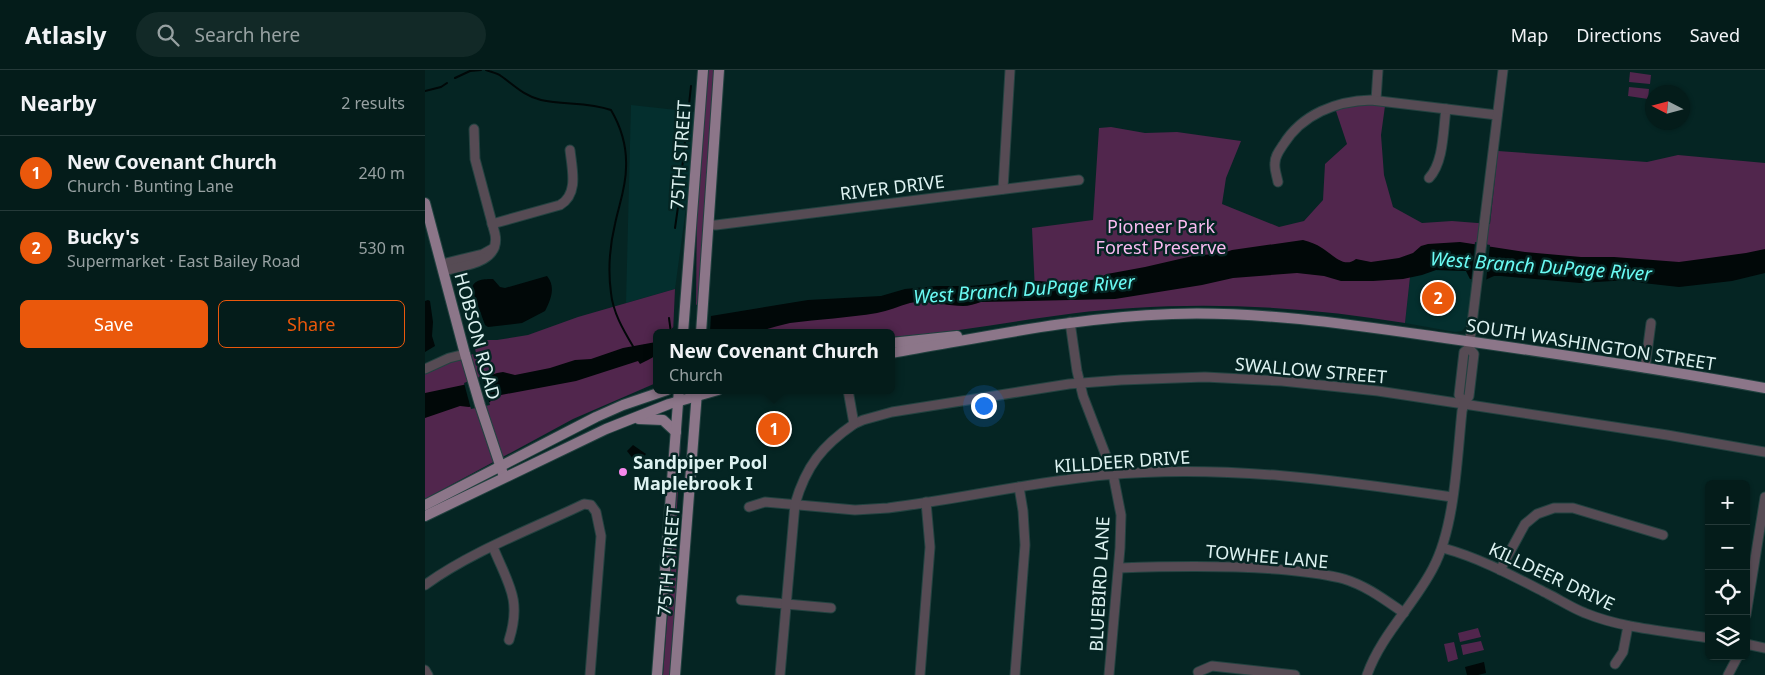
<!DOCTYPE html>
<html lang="en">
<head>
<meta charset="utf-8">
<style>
  :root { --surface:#041c1a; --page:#122927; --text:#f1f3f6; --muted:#97a1a2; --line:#253a39; --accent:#ea580c }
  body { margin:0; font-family:"Noto Sans",sans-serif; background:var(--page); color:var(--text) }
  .controls { position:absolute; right:15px; bottom:15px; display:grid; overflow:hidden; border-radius:8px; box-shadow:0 1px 4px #0004 }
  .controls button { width:45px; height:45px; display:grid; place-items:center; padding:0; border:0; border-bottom:1px solid var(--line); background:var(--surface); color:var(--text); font:25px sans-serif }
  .compass { position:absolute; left:1220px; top:15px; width:45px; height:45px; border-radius:50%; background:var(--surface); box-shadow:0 1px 4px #0004; rotate:276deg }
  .you { position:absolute; left:558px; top:335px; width:18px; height:18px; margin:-12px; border:4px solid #fff; border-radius:50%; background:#1a73e8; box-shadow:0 0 0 8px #1a73e833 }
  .badge { display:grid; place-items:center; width:32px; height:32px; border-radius:50%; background:var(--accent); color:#fff; font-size:16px; font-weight:700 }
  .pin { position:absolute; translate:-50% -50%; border:2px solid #fff; box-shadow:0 1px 5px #0006 }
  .popup { position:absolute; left:228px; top:259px; width:242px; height:65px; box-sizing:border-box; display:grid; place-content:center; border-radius:8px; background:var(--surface); filter:drop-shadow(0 1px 4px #0005); font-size:16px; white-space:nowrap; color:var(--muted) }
  .popup b { font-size:19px; color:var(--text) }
  .popup::after { content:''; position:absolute; left:50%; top:100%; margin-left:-10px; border:10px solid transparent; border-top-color:var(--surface) }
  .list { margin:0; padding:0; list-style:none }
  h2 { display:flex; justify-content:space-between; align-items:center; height:65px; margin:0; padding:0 20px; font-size:21px }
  h2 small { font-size:16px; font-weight:400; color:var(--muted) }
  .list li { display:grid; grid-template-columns:32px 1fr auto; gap:15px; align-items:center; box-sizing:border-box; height:75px; padding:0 20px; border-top:1px solid var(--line) }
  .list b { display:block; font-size:19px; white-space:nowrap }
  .list p { margin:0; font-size:16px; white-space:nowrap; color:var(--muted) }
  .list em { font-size:16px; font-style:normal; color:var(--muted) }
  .actions { display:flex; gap:10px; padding:15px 20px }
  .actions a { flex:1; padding:11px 0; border:1px solid var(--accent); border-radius:8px; text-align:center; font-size:18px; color:var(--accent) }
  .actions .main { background:var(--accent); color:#fff }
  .icon { flex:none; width:28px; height:28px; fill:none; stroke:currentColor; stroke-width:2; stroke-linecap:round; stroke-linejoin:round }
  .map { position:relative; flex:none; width:1340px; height:605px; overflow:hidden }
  header { display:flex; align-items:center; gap:30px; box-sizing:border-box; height:70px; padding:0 25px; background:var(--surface); border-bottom:1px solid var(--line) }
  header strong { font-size:24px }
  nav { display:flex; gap:28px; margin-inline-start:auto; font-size:18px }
  .search { width:350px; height:45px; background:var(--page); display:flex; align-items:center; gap:12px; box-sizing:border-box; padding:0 18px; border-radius:28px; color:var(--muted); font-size:19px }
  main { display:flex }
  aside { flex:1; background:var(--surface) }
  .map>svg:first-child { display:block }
  .built { fill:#042f2e }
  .green { fill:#51264d }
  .water { fill:#010808 }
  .pier { fill:#052523 }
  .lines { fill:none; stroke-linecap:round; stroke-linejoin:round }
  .stream { stroke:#010808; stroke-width:2 }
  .minor-casing { stroke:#234240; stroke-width:11 }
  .major-casing { stroke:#234240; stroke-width:12 }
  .minor { stroke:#564b54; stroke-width:9 }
  .major { stroke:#8c7689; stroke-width:10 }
  .poi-dot { fill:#f788ec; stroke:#052523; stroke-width:2 }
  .labels { text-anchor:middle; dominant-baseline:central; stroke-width:5; stroke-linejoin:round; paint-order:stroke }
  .street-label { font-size:18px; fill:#ddf2f1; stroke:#052523 }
  .park-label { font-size:18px; fill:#f9bbf1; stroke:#052523 }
  .poi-label { font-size:18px; font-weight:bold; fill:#ddf2f1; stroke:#052523; text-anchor:start }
  .water-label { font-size:19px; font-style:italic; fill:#6afbf4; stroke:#052523 }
</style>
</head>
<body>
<header>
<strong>Atlasly</strong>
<div class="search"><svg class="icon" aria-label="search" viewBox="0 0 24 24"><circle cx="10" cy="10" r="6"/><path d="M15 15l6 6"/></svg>Search here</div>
<nav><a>Map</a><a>Directions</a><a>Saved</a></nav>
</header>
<main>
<aside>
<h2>Nearby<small>2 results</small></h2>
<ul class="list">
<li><span class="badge">1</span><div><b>New Covenant Church</b><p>Church · Bunting Lane</p></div><em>240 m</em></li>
<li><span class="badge">2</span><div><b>Bucky's</b><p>Supermarket · East Bailey Road</p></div><em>530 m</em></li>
</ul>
<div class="actions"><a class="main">Save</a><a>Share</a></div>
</aside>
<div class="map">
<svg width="1340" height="605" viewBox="0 0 1340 605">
  <rect width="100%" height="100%" fill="#052523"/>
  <g class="built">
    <path d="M 206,35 L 270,42 L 263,123 L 250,219 L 201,233 Z"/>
    <path d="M 1011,200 L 1041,201 L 1045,209 L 1048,209 L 1043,250 L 1042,255 L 1037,261 L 1030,262 L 980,253 L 985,207 Z"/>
  </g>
  <g class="green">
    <path d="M 282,0 L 290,0 L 273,234 L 271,235 L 272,136 Z"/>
    <path d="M 1205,2 L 1226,5 L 1225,14 L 1204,12 Z"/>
    <path d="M 1204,17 L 1224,19 L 1223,29 L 1203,26 Z"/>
    <path d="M 939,34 L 960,36 L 956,65 L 959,105 L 968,137 L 997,153 L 1027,151 L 1065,154 L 1073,81 L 1222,92 L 1253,85 L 1340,93 L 1340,191 L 1305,199 L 1004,186 L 985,207 L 980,253 C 890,238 798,232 708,238 C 649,241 592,252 534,260 C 512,263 489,265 467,267 L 466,263 L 272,263 L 482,226 L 610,221 L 607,158 L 668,150 L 674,58 L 686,57 L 720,63 L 752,62 L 816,71 L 801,108 L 797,134 L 854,157 L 879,151 L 898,130 L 900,94 L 922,74 L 910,38 Z"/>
    <path d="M 250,219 L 248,263 L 232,263 L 231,313 L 148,349 L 0,429 L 0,304 L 21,294 L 51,283 L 48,270 L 72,270 L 103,265 L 153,247 Z"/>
    <path d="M 257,353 L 252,436 L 251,532 L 245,605 L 238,605 Z"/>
    <path d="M 1053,558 L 1056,567 L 1035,572 L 1033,563 Z"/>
    <path d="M 1056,571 L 1059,580 L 1038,585 L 1036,575 Z"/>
    <path d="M 1029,572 L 1033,589 L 1023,592 L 1019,574 Z"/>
  </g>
  <g class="water">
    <path d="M 878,170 C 885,172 891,174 897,178 C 907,184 919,199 931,189 L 946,192 L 974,188 L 988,183 L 996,176 L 1003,174 L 1035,172 L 1100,182 L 1156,187 L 1189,187 L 1254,192 L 1321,183 L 1340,179 L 1340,203 L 1307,211 L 1254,217 L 1218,213 L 1204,210 L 1155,213 L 1076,206 L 1069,206 L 1060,210 L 1045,209 L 1041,201 L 1011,200 L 997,205 L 978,209 L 948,211 L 916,211 L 899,206 L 872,203 L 808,208 L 777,215 L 690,229 L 556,232 C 550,234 544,236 538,236 C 519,236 503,229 485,233 C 474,236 463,241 452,243 C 423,248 394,249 365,253 C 350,256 337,262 321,263 C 295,265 268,263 241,263 L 286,246 L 383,230 L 456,226 L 480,219 L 512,216 L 544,216 L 567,214 L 580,210 L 614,211 L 643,214 L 672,209 L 682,204 L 720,197 L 772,185 L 795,184 L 807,180 Z"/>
    <path d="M 122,206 C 131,217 126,229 120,241 L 97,253 L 63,257 L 60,255 L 47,219 C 48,209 60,209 68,209 L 75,217 L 80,218 Z"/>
    <path d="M 3,230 L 5,231 L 8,252 L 7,266 L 10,276 L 0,282 L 0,231 Z"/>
    <path d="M 231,272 L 231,285 C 226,289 220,291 215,294 L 213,291 L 151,311 L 76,325 L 68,328 L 65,332 L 44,337 L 35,336 L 0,348 L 0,323 L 38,315 L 72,303 L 78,302 L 90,305 L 125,298 L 150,290 L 166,289 L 198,278 Z"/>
    <path d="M 208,375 L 221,384 L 212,394 L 202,381 Z"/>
    <path d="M 1059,592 L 1061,603 L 1053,605 L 1042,605 L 1040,597 Z"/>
  </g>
  <g class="pier">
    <path d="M 1050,172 L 1065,175 L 1061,212 L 1046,212 Z"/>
    <path d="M 286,244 L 285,263 L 247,263 L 247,258 Z"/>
    <path d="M 57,306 L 65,335 L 46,339 L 39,313 Z"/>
  </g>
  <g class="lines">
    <g class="stream">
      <path d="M 61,0 C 66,2 72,3 76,6 C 89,15 99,26 116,30 C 139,35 163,32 186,40 C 196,57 202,78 201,98 C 201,117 194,135 190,154 C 185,175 183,201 186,223 C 188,243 199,261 209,278"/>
      <path d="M 30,8 L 45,1 L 56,0"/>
      <path d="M 0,21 L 16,17 L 22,13"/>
      <path d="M 257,99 L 266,16"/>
      <path d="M 250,158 L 256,116"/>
      <path d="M 244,248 L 246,263"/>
    </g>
    <g class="minor-casing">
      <g id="minor">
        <path d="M 951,30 L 953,0"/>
        <path d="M 1004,108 C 1019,92 1018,60 1021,39"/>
        <path d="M 853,112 C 852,106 849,99 850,93 C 850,86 854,81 858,75 C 877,44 911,31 946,30 L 1072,45"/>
        <path d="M 578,119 L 585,0"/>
        <path d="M 67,154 L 135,135 C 154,124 147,99 145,80"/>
        <path d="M 284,155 L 291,155 L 654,110"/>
        <path d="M 17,194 L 58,184 L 67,179"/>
        <path d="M 18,201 C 38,196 76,193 70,164 L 50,89 L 49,59"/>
        <path d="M 645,252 L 652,301 L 658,326 L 688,404 L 696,445 L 695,478 L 684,605"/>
        <path d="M 1220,298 L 1226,253"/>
        <path d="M 0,299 L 24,288 L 40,284"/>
        <path d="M 1039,334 L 1034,325 L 1039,282 L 1044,278 L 1078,0"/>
        <path d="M 429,354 L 438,350 L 467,342 L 644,314 L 696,310 L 780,307 L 857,311 L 953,321 L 1242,365 L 1340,382"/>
        <path d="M 324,437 L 340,432 L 430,440 L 463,438 C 535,429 607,412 680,405 C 797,394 912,410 1027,427"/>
        <path d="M 68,477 C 83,514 97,529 84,570"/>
        <path d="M 1018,478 C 1055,488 1088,506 1123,524 C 1135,530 1147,538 1160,543 C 1199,559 1242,561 1284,568"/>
        <path d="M 694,498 C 750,496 806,495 862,500 C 882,502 901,504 919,509 C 942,516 960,530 979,543"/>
        <path d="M 1075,500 L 1100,454 L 1112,444 L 1129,438 L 1148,438 L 1238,465"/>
        <path d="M 0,515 C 47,481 107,459 159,434 L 166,435 L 171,442 L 176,466 L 165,605"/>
        <path d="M 316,530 L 406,538"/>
        <path d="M 1321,545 L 1340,427"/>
        <path d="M 1321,574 L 1340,578"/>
        <path d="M 1190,594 L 1198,582 L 1203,556"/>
        <path d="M 0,600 L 3,605"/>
        <path d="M 773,602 L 787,596 L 870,605"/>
        <path d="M 355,605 L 370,434 C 381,396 397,376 429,354 L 423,320"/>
        <path d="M 495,605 L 505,477 L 501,432"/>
        <path d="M 590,605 L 600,475 L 598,441 L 594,417"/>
        <path d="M 942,605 C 956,565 989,535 1008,498 C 1030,457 1032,388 1037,341 L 1039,334 L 1044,326 L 1049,284 L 1044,278"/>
        <path d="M 1303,605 L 1313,586"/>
      </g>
    </g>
    <g class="major-casing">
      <g id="major">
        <path d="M 0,133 L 40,284 L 55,335 L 79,407"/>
        <path d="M 258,263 L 278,0"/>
        <path d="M 276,263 L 294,0"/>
        <path d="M 466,273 L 532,266"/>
        <path d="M 466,283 C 561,267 651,247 747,244 C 839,241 929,255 1020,268 C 1127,283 1234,299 1340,318"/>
        <path d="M 214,349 L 238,350 L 251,362"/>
        <path d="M 0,435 L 171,347 L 198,335 L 242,320"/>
        <path d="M 0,446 L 181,359 L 244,334 L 293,320"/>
        <path d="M 232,605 L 254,320"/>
        <path d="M 250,605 L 272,322"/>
      </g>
    </g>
    <use href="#minor" class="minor"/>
    <use href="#major" class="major"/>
  </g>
  <circle class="poi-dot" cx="198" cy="402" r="5"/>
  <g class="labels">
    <g class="street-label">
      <text transform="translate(255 85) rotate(-86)">75TH STREET</text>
      <text transform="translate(467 117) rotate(-7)">RIVER DRIVE</text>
      <text transform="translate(53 266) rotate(75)">HOBSON ROAD</text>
      <text transform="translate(1166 274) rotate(9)">SOUTH WASHINGTON STREET</text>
      <text transform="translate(886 300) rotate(5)">SWALLOW STREET</text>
      <text transform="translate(697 391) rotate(-4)">KILLDEER DRIVE</text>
      <text transform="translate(842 486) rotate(5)">TOWHEE LANE</text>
      <text transform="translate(243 491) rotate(-85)">75TH STREET</text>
      <text transform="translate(1127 506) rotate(25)">KILLDEER DRIVE</text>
      <text transform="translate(674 514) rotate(-87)">BLUEBIRD LANE</text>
    </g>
    <g class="park-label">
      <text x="736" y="156">Pioneer Park<tspan x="736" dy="21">Forest Preserve</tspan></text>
    </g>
    <g class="poi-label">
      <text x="208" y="392">Sandpiper Pool<tspan x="208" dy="21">Maplebrook I</tspan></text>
    </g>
    <g class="water-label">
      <text transform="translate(1116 196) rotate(4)">West Branch DuPage River</text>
      <text transform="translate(599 219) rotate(-4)">West Branch DuPage River</text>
    </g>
  </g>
</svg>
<div class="controls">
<button>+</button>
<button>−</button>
<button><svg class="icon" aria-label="locate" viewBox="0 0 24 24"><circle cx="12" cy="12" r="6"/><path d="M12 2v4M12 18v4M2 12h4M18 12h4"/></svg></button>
<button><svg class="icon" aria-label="layers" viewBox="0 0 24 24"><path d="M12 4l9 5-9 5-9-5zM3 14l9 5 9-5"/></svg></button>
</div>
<svg class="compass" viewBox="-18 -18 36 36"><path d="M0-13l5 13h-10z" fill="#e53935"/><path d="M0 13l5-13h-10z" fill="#97a1a2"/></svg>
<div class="you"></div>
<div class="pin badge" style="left:349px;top:359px">1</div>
<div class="popup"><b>New Covenant Church</b>Church</div>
<div class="pin badge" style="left:1013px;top:228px">2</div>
</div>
</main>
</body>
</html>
